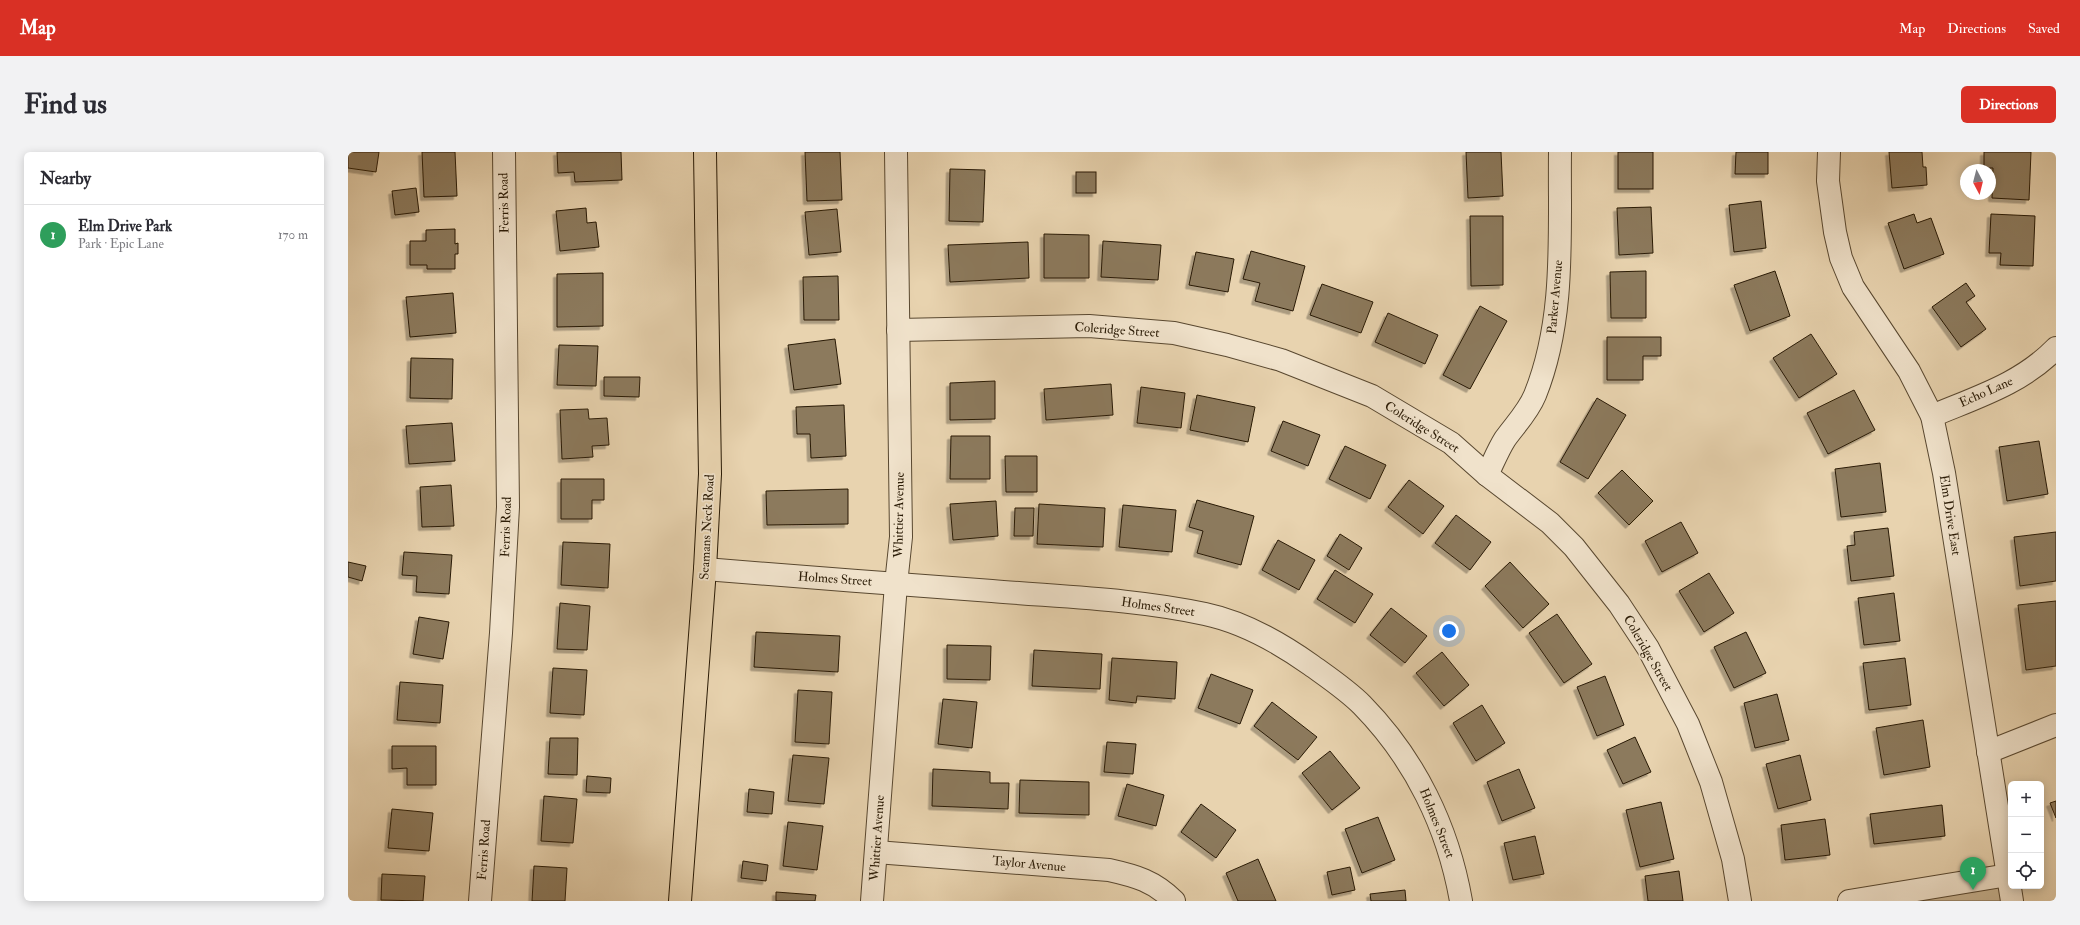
<!DOCTYPE html>
<html lang="en">
<head>
<meta charset="utf-8">
<style>
  :root { --surface:#fff; --page:#f2f2f3; --text:#2b2b33; --muted:#7c7c81; --line:#e1e1e2; --accent:#d93025 }
  body { margin:0; font-family:"IM FELL Double Pica",serif; background:var(--page); color:var(--text) }
  .controls { position:absolute; right:12px; bottom:12px; display:grid; overflow:hidden; border-radius:6px; box-shadow:0 2px 10px #0003 }
  .controls button { width:36px; height:36px; display:grid; place-items:center; padding:0; border:0; border-bottom:1px solid var(--line); background:var(--surface); color:var(--text); font:20px sans-serif }
  .compass { position:absolute; left:1612px; top:12px; width:36px; height:36px; border-radius:50%; background:var(--surface); box-shadow:0 2px 10px #0003; rotate:173deg }
  .you { position:absolute; left:1101px; top:479px; width:14px; height:14px; margin:-10px; border:3px solid #fff; border-radius:50%; background:#1a73e8; box-shadow:0 0 0 6px #1a73e833 }
  .badge { display:grid; place-items:center; width:26px; height:26px; border-radius:50%; background:var(--accent); color:#fff; font-size:13px; font-weight:700 }
  .pin { position:absolute; translate:-50% -33px; filter:drop-shadow(0 1px 2px #0008) }
  .pin::after { content:''; position:absolute; top:21px; width:14px; height:12px; background:inherit; clip-path:polygon(0 0,100% 0,50% 100%) }
  .list { margin:0; padding:0; list-style:none }
  h2 { display:flex; justify-content:space-between; align-items:center; height:52px; margin:0; padding:0 16px; font-size:17px }
  h2 small { font-size:13px; font-weight:400; color:var(--muted) }
  .list li { display:grid; grid-template-columns:26px 1fr auto; gap:12px; align-items:center; box-sizing:border-box; height:60px; padding:0 16px; border-top:1px solid var(--line) }
  .list b { display:block; font-size:15px; white-space:nowrap }
  .list p { margin:0; font-size:13px; white-space:nowrap; color:var(--muted) }
  .list em { font-size:13px; font-style:normal; color:var(--muted) }
  .icon { flex:none; width:22px; height:22px; fill:none; stroke:currentColor; stroke-width:2; stroke-linecap:round; stroke-linejoin:round }
  .map { position:relative; flex:none; width:1708px; height:749px; overflow:hidden; border-radius:6px }
  header { display:flex; align-items:center; gap:24px; box-sizing:border-box; height:56px; padding:0 20px; background:var(--accent); color:#fff }
  header strong { font-size:19px }
  nav { display:flex; gap:22px; margin-inline-start:auto; font-size:14px }
  .intro { display:flex; align-items:center; justify-content:space-between; box-sizing:border-box; height:96px; padding:0 24px }
  h1 { margin:0; font-size:28px }
  .button { padding:10px 18px; border-radius:6px; background:var(--accent); color:#fff; font-size:14px; font-weight:700 }
  main { display:flex; gap:24px; padding:0 24px }
  aside { flex:1; background:var(--surface); border-radius:6px; box-shadow:0 2px 10px #0003 }
  .map>svg:first-child { display:block }
  .green { fill:#c8b492; stroke:#78674c }
  .building { fill:#8c7a5d; stroke:#291a05; filter:url(#shadow) }
  .lines { fill:none; stroke-linecap:round; stroke-linejoin:round }
  .minor-casing { stroke:#594830; stroke-width:24 }
  .major-casing { stroke:#291a05; stroke-width:24 }
  .minor { stroke:#f0e2cb; stroke-width:22 }
  .major { stroke:#e8d3af; stroke-width:22 }
  .labels { text-anchor:middle; dominant-baseline:central; stroke-width:3.5; stroke-linejoin:round; paint-order:stroke }
  .street-label { font-size:13px; fill:#291a05; stroke:#f0e2cb }
</style>
</head>
<body>
<header>
<strong>Map</strong>
<nav><a>Map</a><a>Directions</a><a>Saved</a></nav>
</header>
<div class="intro"><h1>Find us</h1><a class="button">Directions</a></div>
<main>
<aside>
<h2>Nearby<small></small></h2>
<ul class="list">
<li><span class="badge" style="background:#2e9e5b">1</span><div><b>Elm Drive Park</b><p>Park · Epic Lane</p></div><em>170 m</em></li>
</ul>
</aside>
<div class="map">
<svg width="1708" height="749" viewBox="0 0 1708 749">
  <defs>
    <filter id="shadow"><feDropShadow dx="-3.5" dy="3.5" stdDeviation="0" flood-color="#0004"/></filter>
  </defs>
  <rect width="100%" height="100%" fill="#e8d3af"/>
  <filter id="stains"><feTurbulence type="fractalNoise" baseFrequency=".005" numOctaves="4"/><feColorMatrix values="0 0 0 0 .2 0 0 0 0 .09 0 0 0 0 .02 0 0 0 .5 -.17"/></filter>
  <radialGradient id="worn" r=".72"><stop offset=".6" stop-color="#630" stop-opacity="0"/><stop offset="1" stop-color="#630" stop-opacity=".3"/></radialGradient>
  <path class="green" d="M 1657,727 L 1660,749 L 1527,749 Z"/>
  <g class="building">
    <path d="M 0,0 L 31,0 L 28,20 L 0,16 Z"/>
    <path d="M 74,0 L 107,0 L 109,44 L 76,45 Z"/>
    <path d="M 209,0 L 273,0 L 274,28 L 227,30 L 226,20 L 210,21 Z"/>
    <path d="M 457,0 L 492,0 L 494,48 L 459,49 Z"/>
    <path d="M 1118,0 L 1153,0 L 1155,44 L 1120,46 Z"/>
    <rect x="1270" y="0" width="35" height="37"/>
    <path d="M 1388,0 L 1420,0 L 1420,22 L 1387,22 Z"/>
    <path d="M 1541,0 L 1574,0 L 1575,15 L 1578,15 L 1579,33 L 1544,36 Z"/>
    <path d="M 1636,0 L 1683,0 L 1681,48 L 1644,46 L 1645,16 L 1636,16 Z"/>
    <path d="M 602,17 L 637,18 L 635,70 L 601,69 Z"/>
    <rect x="728" y="20" width="20" height="21"/>
    <path d="M 68,36 L 71,60 L 47,63 L 44,39 Z"/>
    <path d="M 1413,49 L 1418,96 L 1386,100 L 1381,53 Z"/>
    <path d="M 1303,55 L 1305,101 L 1271,103 L 1269,56 Z"/>
    <path d="M 238,56 L 239,71 L 248,70 L 251,95 L 212,99 L 208,59 Z"/>
    <path d="M 489,57 L 493,100 L 461,103 L 457,60 Z"/>
    <path d="M 1566,62 L 1569,71 L 1583,66 L 1596,102 L 1556,117 L 1540,71 Z"/>
    <path d="M 1643,62 L 1687,64 L 1685,114 L 1652,113 L 1653,101 L 1641,101 Z"/>
    <path d="M 1122,64 L 1155,64 L 1155,133 L 1123,134 Z"/>
    <path d="M 107,77 L 107,92 L 110,91 L 110,102 L 107,102 L 107,117 L 79,117 L 79,113 L 62,113 L 62,89 L 78,89 L 78,78 Z"/>
    <path d="M 696,82 L 741,83 L 741,126 L 696,126 Z"/>
    <path d="M 755,89 L 813,93 L 810,128 L 753,125 Z"/>
    <path d="M 680,90 L 681,126 L 602,130 L 600,93 Z"/>
    <path d="M 903,99 L 957,114 L 945,159 L 907,149 L 912,131 L 895,127 Z"/>
    <path d="M 848,100 L 886,107 L 880,140 L 841,133 Z"/>
    <path d="M 1298,119 L 1298,166 L 1263,166 L 1262,120 Z"/>
    <path d="M 1427,119 L 1442,164 L 1402,179 L 1386,133 Z"/>
    <path d="M 255,121 L 255,174 L 209,175 L 209,122 Z"/>
    <path d="M 490,124 L 491,168 L 456,168 L 455,125 Z"/>
    <path d="M 1618,131 L 1627,144 L 1618,150 L 1638,177 L 1613,195 L 1584,155 Z"/>
    <path d="M 974,132 L 1025,150 L 1013,181 L 962,163 Z"/>
    <path d="M 105,141 L 108,181 L 62,185 L 58,145 Z"/>
    <path d="M 1132,154 L 1159,169 L 1122,237 L 1095,223 Z"/>
    <path d="M 1040,161 L 1090,183 L 1077,212 L 1027,190 Z"/>
    <path d="M 1463,182 L 1489,222 L 1451,246 L 1425,206 Z"/>
    <path d="M 1259,185 L 1313,185 L 1313,204 L 1295,204 L 1295,228 L 1259,228 Z"/>
    <path d="M 487,187 L 493,232 L 446,238 L 440,193 Z"/>
    <path d="M 211,193 L 250,194 L 248,234 L 209,233 Z"/>
    <path d="M 63,206 L 105,207 L 104,247 L 62,246 Z"/>
    <path d="M 256,225 L 292,225 L 291,245 L 256,244 Z"/>
    <path d="M 647,229 L 647,267 L 602,268 L 602,231 Z"/>
    <path d="M 763,232 L 765,263 L 698,268 L 696,237 Z"/>
    <path d="M 793,235 L 837,241 L 833,276 L 789,271 Z"/>
    <path d="M 1506,238 L 1527,278 L 1480,302 L 1459,261 Z"/>
    <path d="M 849,243 L 907,255 L 900,290 L 842,278 Z"/>
    <path d="M 1249,246 L 1278,263 L 1240,327 L 1212,310 Z"/>
    <path d="M 496,253 L 498,304 L 463,306 L 462,282 L 449,282 L 448,255 Z"/>
    <path d="M 240,257 L 241,267 L 259,266 L 261,293 L 244,294 L 245,305 L 214,307 L 212,258 Z"/>
    <path d="M 935,269 L 972,283 L 960,314 L 923,299 Z"/>
    <path d="M 104,271 L 107,309 L 61,312 L 58,274 Z"/>
    <path d="M 603,284 L 642,284 L 642,327 L 602,327 Z"/>
    <path d="M 1691,289 L 1700,342 L 1659,349 L 1651,295 Z"/>
    <path d="M 997,294 L 1038,313 L 1022,347 L 981,327 Z"/>
    <path d="M 657,304 L 689,304 L 689,340 L 658,340 Z"/>
    <path d="M 1532,311 L 1538,360 L 1493,365 L 1487,317 Z"/>
    <path d="M 1274,318 L 1305,349 L 1281,373 L 1250,341 Z"/>
    <path d="M 213,327 L 256,327 L 256,348 L 244,348 L 244,367 L 213,367 Z"/>
    <path d="M 1061,328 L 1096,354 L 1075,382 L 1040,355 Z"/>
    <path d="M 103,333 L 106,374 L 74,375 L 72,335 Z"/>
    <path d="M 500,337 L 500,372 L 419,373 L 418,339 Z"/>
    <path d="M 849,348 L 906,364 L 893,413 L 849,401 L 855,379 L 841,375 Z"/>
    <path d="M 648,349 L 650,384 L 605,388 L 602,352 Z"/>
    <path d="M 691,352 L 757,356 L 755,395 L 689,392 Z"/>
    <path d="M 775,353 L 828,358 L 824,400 L 771,395 Z"/>
    <path d="M 667,356 L 686,356 L 685,384 L 666,384 Z"/>
    <path d="M 1108,363 L 1143,390 L 1122,418 L 1087,391 Z"/>
    <path d="M 1333,370 L 1350,401 L 1314,420 L 1297,389 Z"/>
    <path d="M 1540,376 L 1546,424 L 1503,429 L 1499,394 L 1507,393 L 1506,380 Z"/>
    <path d="M 1708,380 L 1708,429 L 1672,434 L 1666,385 Z"/>
    <path d="M 992,382 L 1014,396 L 1001,418 L 979,404 Z"/>
    <path d="M 930,388 L 967,408 L 951,438 L 914,418 Z"/>
    <path d="M 215,390 L 262,392 L 260,436 L 213,433 Z"/>
    <path d="M 56,400 L 104,403 L 101,442 L 68,440 L 69,424 L 54,423 Z"/>
    <path d="M 0,410 L 18,414 L 14,429 L 0,425 Z"/>
    <path d="M 1162,410 L 1201,452 L 1175,476 L 1137,434 Z"/>
    <path d="M 987,418 L 1025,442 L 1007,471 L 969,447 Z"/>
    <path d="M 1361,421 L 1386,461 L 1356,480 L 1331,439 Z"/>
    <path d="M 1546,441 L 1552,489 L 1516,493 L 1510,446 Z"/>
    <path d="M 1708,449 L 1708,514 L 1678,518 L 1670,453 Z"/>
    <path d="M 212,451 L 242,454 L 239,498 L 209,497 Z"/>
    <path d="M 1043,456 L 1079,484 L 1057,511 L 1022,483 Z"/>
    <path d="M 1209,462 L 1244,512 L 1216,531 L 1181,481 Z"/>
    <path d="M 71,465 L 101,470 L 95,507 L 65,502 Z"/>
    <path d="M 408,480 L 492,484 L 490,520 L 406,515 Z"/>
    <path d="M 1398,480 L 1418,521 L 1386,536 L 1366,495 Z"/>
    <path d="M 599,493 L 643,494 L 642,528 L 599,527 Z"/>
    <path d="M 686,498 L 754,502 L 752,537 L 684,534 Z"/>
    <path d="M 1094,500 L 1121,533 L 1096,554 L 1068,521 Z"/>
    <path d="M 764,506 L 829,510 L 827,547 L 789,544 L 788,551 L 761,548 Z"/>
    <path d="M 1557,506 L 1563,553 L 1521,558 L 1515,511 Z"/>
    <path d="M 205,516 L 239,518 L 236,563 L 202,561 Z"/>
    <path d="M 863,522 L 905,538 L 892,572 L 850,556 Z"/>
    <path d="M 1257,524 L 1276,573 L 1249,584 L 1229,535 Z"/>
    <path d="M 52,530 L 95,533 L 92,571 L 49,568 Z"/>
    <path d="M 450,538 L 484,540 L 481,592 L 447,590 Z"/>
    <path d="M 1429,542 L 1441,588 L 1407,596 L 1396,551 Z"/>
    <path d="M 595,547 L 629,550 L 624,596 L 590,592 Z"/>
    <path d="M 924,550 L 969,585 L 950,608 L 906,574 Z"/>
    <path d="M 1134,553 L 1157,591 L 1128,609 L 1105,571 Z"/>
    <path d="M 1575,568 L 1582,615 L 1536,623 L 1528,576 Z"/>
    <path d="M 1287,585 L 1303,620 L 1275,632 L 1259,598 Z"/>
    <path d="M 202,586 L 230,586 L 229,623 L 200,622 Z"/>
    <path d="M 759,590 L 788,592 L 785,622 L 756,620 Z"/>
    <path d="M 44,594 L 88,594 L 88,633 L 59,633 L 59,616 L 44,617 Z"/>
    <path d="M 982,599 L 1012,636 L 984,658 L 954,621 Z"/>
    <path d="M 445,603 L 481,606 L 476,652 L 440,649 Z"/>
    <path d="M 1452,603 L 1463,648 L 1430,657 L 1418,612 Z"/>
    <path d="M 585,617 L 642,620 L 642,631 L 661,631 L 660,657 L 584,654 Z"/>
    <path d="M 1171,617 L 1187,656 L 1154,669 L 1139,630 Z"/>
    <path d="M 239,624 L 263,626 L 262,641 L 238,640 Z"/>
    <path d="M 672,628 L 741,630 L 741,663 L 671,661 Z"/>
    <path d="M 779,632 L 816,643 L 808,674 L 770,664 Z"/>
    <path d="M 401,637 L 426,640 L 424,662 L 399,660 Z"/>
    <path d="M 196,644 L 229,647 L 225,691 L 193,689 Z"/>
    <path d="M 1708,649 L 1708,666 L 1702,651 Z"/>
    <path d="M 1313,650 L 1326,707 L 1292,715 L 1278,658 Z"/>
    <path d="M 853,652 L 888,678 L 868,706 L 833,680 Z"/>
    <path d="M 1594,653 L 1597,684 L 1526,692 L 1522,662 Z"/>
    <path d="M 44,657 L 85,661 L 81,699 L 40,696 Z"/>
    <path d="M 1030,665 L 1047,708 L 1014,721 L 997,677 Z"/>
    <path d="M 1477,667 L 1482,703 L 1437,708 L 1433,673 Z"/>
    <path d="M 440,670 L 475,674 L 469,718 L 435,714 Z"/>
    <path d="M 1187,684 L 1196,722 L 1165,728 L 1156,691 Z"/>
    <path d="M 910,707 L 928,749 L 890,749 L 878,721 Z"/>
    <path d="M 395,709 L 420,713 L 418,729 L 393,726 Z"/>
    <path d="M 186,714 L 219,716 L 217,749 L 184,749 Z"/>
    <path d="M 1002,715 L 1007,738 L 984,743 L 979,720 Z"/>
    <path d="M 1331,719 L 1335,749 L 1300,749 L 1297,724 Z"/>
    <path d="M 34,722 L 77,724 L 75,749 L 33,748 Z"/>
    <path d="M 1057,738 L 1058,749 L 1023,749 L 1022,742 Z"/>
    <path d="M 428,740 L 468,743 L 467,749 L 428,749 Z"/>
  </g>
  <g class="lines">
    <g class="minor-casing">
      <g id="minor">
        <path d="M 1481,0 L 1480,29 L 1487,80 L 1493,106 L 1505,135 L 1561,219 L 1584,264 L 1596,321 L 1664,749"/>
        <path d="M 550,178 L 741,174 L 826,181 L 879,193 L 933,208 L 1024,244 L 1103,291 L 1139,323 L 1202,371 L 1226,395 L 1271,452 L 1300,496 L 1340,572 L 1363,630 L 1385,707 L 1392,749"/>
        <path d="M 1584,264 C 1629,245 1673,232 1708,196"/>
        <path d="M 1139,323 C 1145,311 1150,298 1157,287 C 1167,273 1180,260 1187,243 C 1218,166 1211,81 1212,0"/>
        <path d="M 357,417 C 453,425 548,432 644,439 C 715,445 788,447 857,462 C 895,470 932,491 963,513 C 981,526 999,538 1014,553 C 1067,607 1100,675 1113,749"/>
        <path d="M 1640,600 L 1708,573"/>
        <path d="M 528,700 L 761,718 C 788,724 806,729 826,749"/>
        <path d="M 132,749 L 153,481 L 160,355 L 156,0"/>
        <path d="M 524,749 L 548,432 L 553,385 L 548,0"/>
        <path d="M 1501,749 L 1660,723"/>
      </g>
    </g>
    <g class="major-casing">
      <path id="major" d="M 332,749 L 357,417 L 362,322 L 357,0"/>
    </g>
    <use href="#minor" class="minor"/>
    <use href="#major" class="major"/>
  </g>
  <g class="labels">
    <g class="street-label">
      <text transform="translate(156 51) rotate(-91)">Ferris Road</text>
      <text transform="translate(1207 145) rotate(-85)">Parker Avenue</text>
      <text transform="translate(769 178) rotate(4)">Coleridge Street</text>
      <text transform="translate(1638 240) rotate(-24)">Echo Lane</text>
      <text transform="translate(1074 275) rotate(32)">Coleridge Street</text>
      <text transform="translate(551 363) rotate(-89)">Whittier Avenue</text>
      <text transform="translate(1602 363) rotate(81)">Elm Drive East</text>
      <text transform="translate(158 375) rotate(-88)">Ferris Road</text>
      <text transform="translate(359 375) rotate(-87)">Seamans Neck Road</text>
      <text transform="translate(487 427) rotate(4)">Holmes Street</text>
      <text transform="translate(810 455) rotate(8)">Holmes Street</text>
      <text transform="translate(1300 501) rotate(60)">Coleridge Street</text>
      <text transform="translate(1089 671) rotate(68)">Holmes Street</text>
      <text transform="translate(529 686) rotate(-86)">Whittier Avenue</text>
      <text transform="translate(136 698) rotate(-86)">Ferris Road</text>
      <text transform="translate(681 712) rotate(5)">Taylor Avenue</text>
    </g>
  </g>
  <rect width="100%" height="100%" filter="url(#stains)"/>
  <rect width="100%" height="100%" fill="url(#worn)"/>
</svg>
<div class="controls">
<button>+</button>
<button>−</button>
<button><svg class="icon" aria-label="locate" viewBox="0 0 24 24"><circle cx="12" cy="12" r="6"/><path d="M12 2v4M12 18v4M2 12h4M18 12h4"/></svg></button>
</div>
<svg class="compass" viewBox="-18 -18 36 36"><path d="M0-13l5 13h-10z" fill="#e53935"/><path d="M0 13l5-13h-10z" fill="#7c7c81"/></svg>
<div class="you"></div>
<div class="pin badge" style="left:1625px;top:738px;background:#2e9e5b">1</div>
</div>
</main>
</body>
</html>
